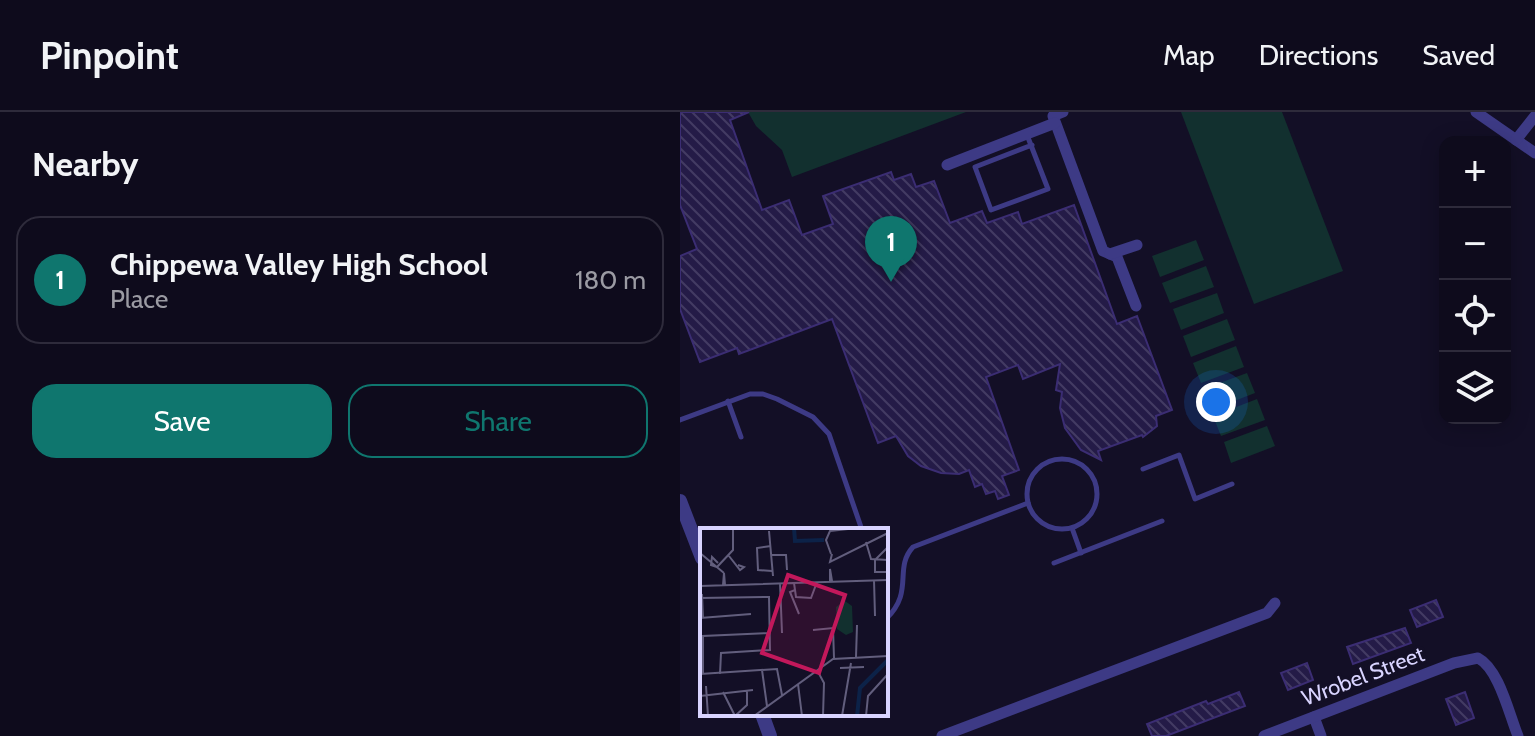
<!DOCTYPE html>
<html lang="en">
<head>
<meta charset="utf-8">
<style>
  :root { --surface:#0e0b1c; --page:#1c1929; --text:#f1f3f6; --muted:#9b9ba3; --line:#2e2b3b; --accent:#0f766e }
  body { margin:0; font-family:Cabin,sans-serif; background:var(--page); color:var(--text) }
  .controls { position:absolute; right:24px; top:24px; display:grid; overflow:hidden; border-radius:16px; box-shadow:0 4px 20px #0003 }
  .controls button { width:72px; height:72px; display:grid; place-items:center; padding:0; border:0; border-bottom:2px solid var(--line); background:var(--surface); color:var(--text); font:40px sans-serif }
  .you { position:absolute; left:536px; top:290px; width:28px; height:28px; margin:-20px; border:6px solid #fff; border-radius:50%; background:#1a73e8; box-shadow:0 0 0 12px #1a73e833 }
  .badge { display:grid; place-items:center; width:52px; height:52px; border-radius:50%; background:var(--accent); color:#fff; font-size:26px; font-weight:700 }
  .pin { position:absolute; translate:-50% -66px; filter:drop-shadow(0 2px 4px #0008) }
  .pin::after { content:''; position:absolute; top:42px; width:28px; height:24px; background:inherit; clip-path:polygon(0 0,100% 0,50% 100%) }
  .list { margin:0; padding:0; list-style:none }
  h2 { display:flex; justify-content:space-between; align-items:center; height:104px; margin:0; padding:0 32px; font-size:34px }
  h2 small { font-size:26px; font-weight:400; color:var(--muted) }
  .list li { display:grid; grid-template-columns:52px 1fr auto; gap:24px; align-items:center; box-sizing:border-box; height:128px; margin:0 16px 16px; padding:0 16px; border:2px solid var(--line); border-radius:24px }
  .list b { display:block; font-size:30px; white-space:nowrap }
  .list p { margin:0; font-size:26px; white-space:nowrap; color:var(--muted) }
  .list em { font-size:26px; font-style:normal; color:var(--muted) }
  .actions { display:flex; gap:16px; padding:24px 32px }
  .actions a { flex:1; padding:18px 0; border:2px solid var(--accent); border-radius:24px; text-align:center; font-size:28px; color:var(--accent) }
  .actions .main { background:var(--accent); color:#fff }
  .icon { flex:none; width:44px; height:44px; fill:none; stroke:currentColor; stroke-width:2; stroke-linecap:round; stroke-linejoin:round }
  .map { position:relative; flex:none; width:855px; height:624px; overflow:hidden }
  header { display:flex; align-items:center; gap:48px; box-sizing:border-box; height:112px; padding:0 40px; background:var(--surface); border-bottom:2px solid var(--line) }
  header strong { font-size:38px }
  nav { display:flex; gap:44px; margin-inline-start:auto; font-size:28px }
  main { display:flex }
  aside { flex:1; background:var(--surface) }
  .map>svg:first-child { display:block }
  .green { fill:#12302f }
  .building { fill:url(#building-back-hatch); stroke:#3b2d73; stroke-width:2 }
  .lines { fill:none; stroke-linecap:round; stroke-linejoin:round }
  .service { stroke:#3d3a85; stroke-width:5 }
  .minor { stroke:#3d3a85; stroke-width:11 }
  .tertiary { stroke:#3d3a85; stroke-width:14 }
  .labels { text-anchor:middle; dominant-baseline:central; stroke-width:6; stroke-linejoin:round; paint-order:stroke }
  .street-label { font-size:22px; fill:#d9d4ff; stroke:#130f26 }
  .inset-river { fill:none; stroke:#0c2248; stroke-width:4 }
  .inset-road { fill:none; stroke:#625e7d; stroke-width:2 }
  .view { fill:#c2185b; fill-opacity:0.15; stroke:#c2185b; stroke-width:4 }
  .inset-edge { fill:none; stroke:#d9d4ff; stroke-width:4 }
</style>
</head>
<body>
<header>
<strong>Pinpoint</strong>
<nav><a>Map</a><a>Directions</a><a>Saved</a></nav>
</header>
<main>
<aside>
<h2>Nearby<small></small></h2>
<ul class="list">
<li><span class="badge">1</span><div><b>Chippewa Valley High School</b><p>Place</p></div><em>180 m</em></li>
</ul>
<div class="actions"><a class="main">Save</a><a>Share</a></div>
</aside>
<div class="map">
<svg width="855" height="624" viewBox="0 0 855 624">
  <defs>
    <pattern id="building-back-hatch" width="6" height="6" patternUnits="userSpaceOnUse" patternTransform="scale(2)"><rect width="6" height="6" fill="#241b47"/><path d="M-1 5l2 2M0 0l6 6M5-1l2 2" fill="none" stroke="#433b63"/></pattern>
  </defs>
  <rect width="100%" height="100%" fill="#130f26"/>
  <g class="green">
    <path d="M 68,0 L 286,0 L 112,65 L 102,38 L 76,14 Z"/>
    <path d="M 501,0 L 602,0 L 663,159 L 574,192 Z"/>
    <path d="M 516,128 L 524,148 L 480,165 L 472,144 Z"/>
    <path d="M 526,154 L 534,175 L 490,191 L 482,171 Z"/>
    <path d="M 537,181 L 544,201 L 501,218 L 493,197 Z"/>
    <path d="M 547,207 L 555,228 L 511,245 L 503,224 Z"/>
    <path d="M 556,234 L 564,255 L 521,271 L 513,251 Z"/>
    <path d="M 567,261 L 575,281 L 531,298 L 523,277 Z"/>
    <path d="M 577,287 L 585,308 L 541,324 L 533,304 Z"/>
    <path d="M 587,314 L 595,334 L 551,351 L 544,330 Z"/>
  </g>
  <g class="building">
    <path d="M 0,0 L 69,0 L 50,8 L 82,98 L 109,88 L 122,123 L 153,112 L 143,84 L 211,60 L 214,68 L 231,62 L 236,75 L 254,69 L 270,111 L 302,99 L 307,111 L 338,100 L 342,112 L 394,93 L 437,212 L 457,204 L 492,298 L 476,304 L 477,314 L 463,325 L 462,323 L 418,339 L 421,348 L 401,338 L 385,316 L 380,296 L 382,280 L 376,278 L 380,252 L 343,267 L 338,253 L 306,265 L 339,358 L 322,364 L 329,383 L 318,387 L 315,379 L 306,382 L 302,372 L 295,375 L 289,358 L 279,362 L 261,361 L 241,354 L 228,344 L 216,324 L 198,331 L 152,207 L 59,242 L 57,236 L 20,250 L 0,197 L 0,144 L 17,137 L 0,93 Z"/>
    <path d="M 756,488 L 763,505 L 737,515 L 730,498 Z"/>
    <path d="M 725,516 L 731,531 L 673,552 L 667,535 Z"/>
    <path d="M 627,551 L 633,568 L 608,578 L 601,561 Z"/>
    <path d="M 559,580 L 565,594 L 486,624 L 472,624 L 467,612 L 526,589 L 528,592 Z"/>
    <path d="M 785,580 L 794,606 L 776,613 L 766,587 Z"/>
  </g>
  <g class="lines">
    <g class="service">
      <path d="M 347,23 L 368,77 L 311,98 L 295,55 L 352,33"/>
      <path d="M 48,289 L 61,325"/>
      <path d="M 0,308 L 70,282 L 83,282 L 97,287 L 133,305 L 149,322 L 182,418"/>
      <circle cx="382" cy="382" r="35"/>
      <path d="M 463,357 L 499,343 L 515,387 L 552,372"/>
      <path d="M 392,416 L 401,441"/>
      <path d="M 374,451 L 482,409"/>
      <path d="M 206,507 C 235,479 213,457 233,435 L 348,391"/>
    </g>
    <g class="minor">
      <path d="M 383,0 L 373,4 L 423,139 L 437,145 L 456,194"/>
      <path d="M 796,0 L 855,41"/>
      <path d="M 836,28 L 855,4"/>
      <path d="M 267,53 L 375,11"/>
      <path d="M 430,142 L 457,133"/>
      <path d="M 634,605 L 641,624"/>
      <path d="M 262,624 L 587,501 L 595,491"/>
      <path d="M 584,624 L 774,551 L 798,546 C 819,557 829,602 838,624"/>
    </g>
    <g class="tertiary">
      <path d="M 0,389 L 22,446"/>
      <path d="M 82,602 L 90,624"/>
    </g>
  </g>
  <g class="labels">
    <g class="street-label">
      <text transform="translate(683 564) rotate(-21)">Wrobel Street</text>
    </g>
  </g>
  <g transform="translate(20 416)">
    <rect width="188" height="188" fill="#130f26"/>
    <path d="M 145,73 L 152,78 L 153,104 L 146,107 L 137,101 L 136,79 Z" fill="#12302f"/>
    <path class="inset-river" d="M 94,0 L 95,13 L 124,12M 157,188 L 160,160 L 188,132"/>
    <path class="inset-road" d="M 56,0 L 85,0M 69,3 L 73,48M 166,14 L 171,31 L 188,32M 71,18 L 57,20 L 58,42 L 72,43M 188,19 L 175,32 L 175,44 L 188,44M 0,25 L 24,45M 131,26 L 126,12 L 130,3 L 157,0M 132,26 L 130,34 L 188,5M 72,27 L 86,27 L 87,42M 29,28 L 40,42 L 44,39 L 38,37M 18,35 L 12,29 L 11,37 L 17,39 L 33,22 L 33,0M 174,52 L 175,88M 130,54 L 130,41 L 132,53M 80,55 L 82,105M 94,55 L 96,69 L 111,70 L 117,54M 23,57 L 24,45 L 25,57M 0,58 L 188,52M 95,62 L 90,64 L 99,86M 2,66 L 3,90M 0,70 L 69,69 L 70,122 L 21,125 L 20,146M 0,90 L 51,86M 113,102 L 133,100 L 134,130M 156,129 L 157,97M 140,140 L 164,139M 62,142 L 67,178M 117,142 L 124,155 L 123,188M 0,146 L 77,141 L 82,167M 3,146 L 3,108 L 70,105M 98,156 L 102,188M 6,158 L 8,188M 23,164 L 35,188M 0,168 L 53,162M 35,188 L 47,177 L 47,162M 54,188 L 133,131 L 188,128M 142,188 L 151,135M 166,188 L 168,168 L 188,146"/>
    <path class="view" d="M 88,47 L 145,67 L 119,145 L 62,125 Z"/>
    <rect width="188" height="188" class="inset-edge"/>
  </g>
</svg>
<div class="controls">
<button>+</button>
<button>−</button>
<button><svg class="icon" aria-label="locate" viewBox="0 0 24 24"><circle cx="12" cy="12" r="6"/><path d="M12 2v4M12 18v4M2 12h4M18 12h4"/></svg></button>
<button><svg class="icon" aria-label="layers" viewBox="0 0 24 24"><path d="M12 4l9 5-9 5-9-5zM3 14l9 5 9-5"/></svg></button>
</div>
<div class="you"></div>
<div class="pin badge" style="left:211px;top:170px">1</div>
</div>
</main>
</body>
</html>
